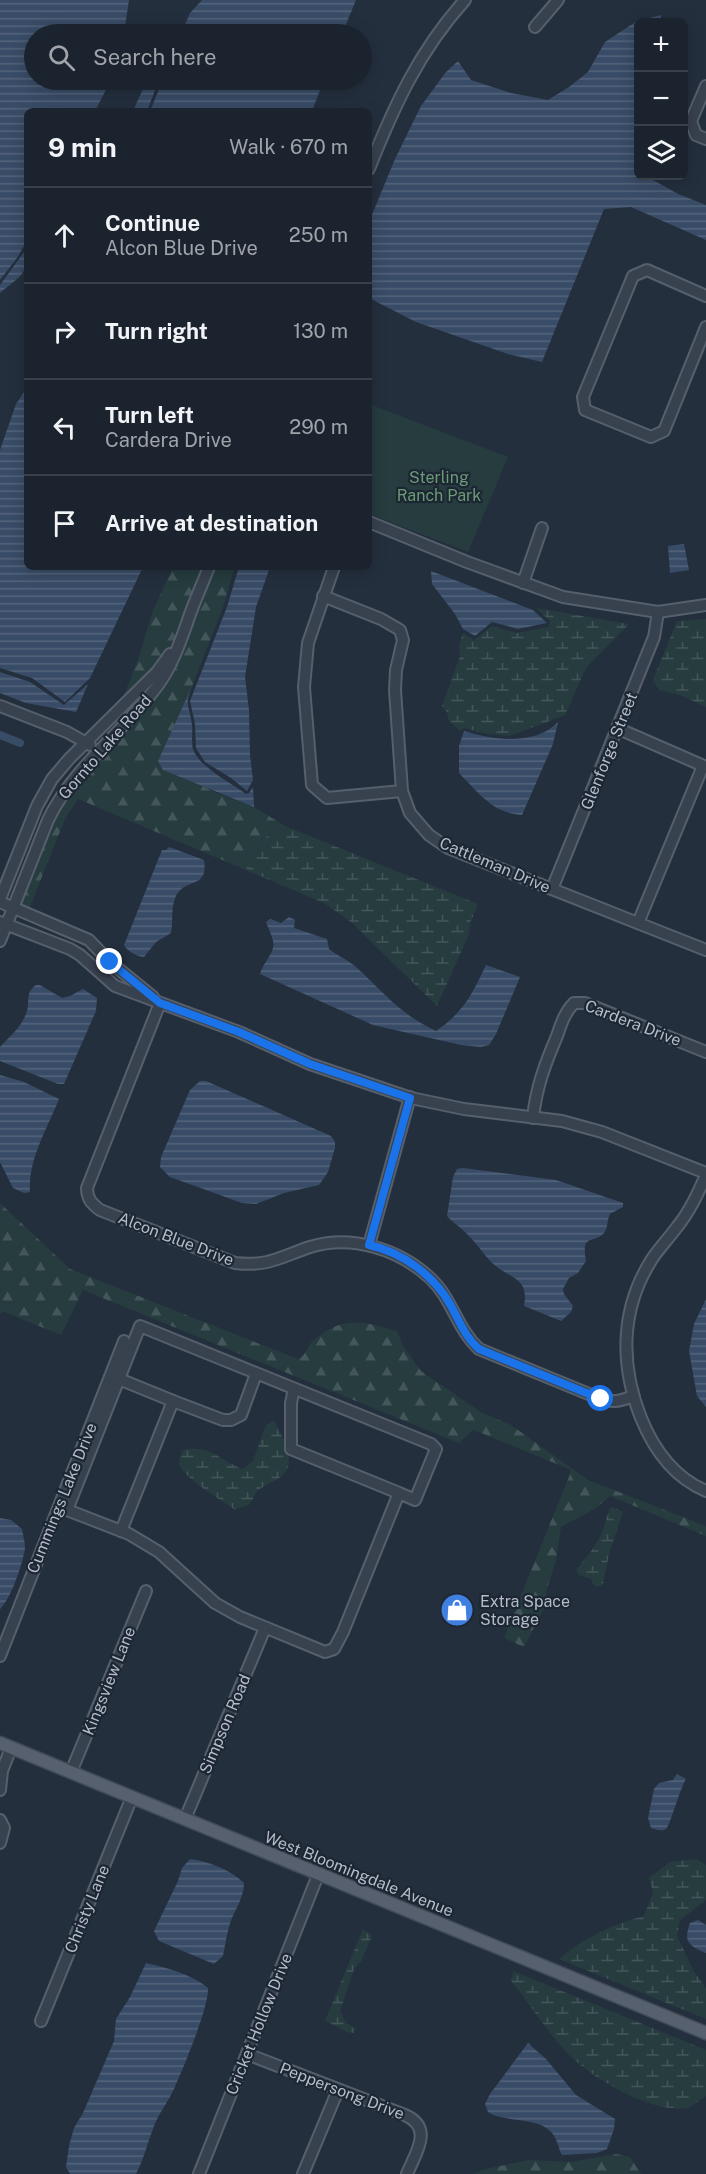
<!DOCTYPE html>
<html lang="en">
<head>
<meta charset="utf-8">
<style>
  :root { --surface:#1b232e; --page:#282f3a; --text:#f1f3f6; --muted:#a0a4aa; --line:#39404a }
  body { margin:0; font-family:"Public Sans",sans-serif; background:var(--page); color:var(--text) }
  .controls { position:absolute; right:18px; top:18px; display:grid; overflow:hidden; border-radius:9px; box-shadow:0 3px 15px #0003 }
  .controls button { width:54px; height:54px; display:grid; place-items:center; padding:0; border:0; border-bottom:2px solid var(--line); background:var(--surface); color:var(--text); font:30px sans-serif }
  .stop { position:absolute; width:18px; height:18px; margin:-14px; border:4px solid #1a73e8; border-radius:50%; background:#fff }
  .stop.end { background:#1a73e8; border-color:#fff; box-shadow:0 2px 6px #0008 }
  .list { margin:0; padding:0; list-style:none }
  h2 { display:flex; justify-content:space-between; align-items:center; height:78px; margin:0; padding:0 24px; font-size:26px }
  h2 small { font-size:20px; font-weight:400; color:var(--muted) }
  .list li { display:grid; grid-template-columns:39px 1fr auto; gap:18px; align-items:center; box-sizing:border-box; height:96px; padding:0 24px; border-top:2px solid var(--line) }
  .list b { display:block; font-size:22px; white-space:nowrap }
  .list p { margin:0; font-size:20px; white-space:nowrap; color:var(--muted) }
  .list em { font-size:20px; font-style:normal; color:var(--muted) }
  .icon { flex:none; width:33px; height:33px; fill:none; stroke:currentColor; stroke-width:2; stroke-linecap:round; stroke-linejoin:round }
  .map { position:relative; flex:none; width:706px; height:2174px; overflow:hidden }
  .search { position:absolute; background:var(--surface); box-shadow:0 3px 15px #0003; left:24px; top:24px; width:348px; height:66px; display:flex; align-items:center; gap:15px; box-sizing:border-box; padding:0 21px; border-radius:33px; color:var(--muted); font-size:22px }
  .panel { position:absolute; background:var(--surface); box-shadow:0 3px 15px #0003; left:24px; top:108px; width:348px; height:462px; border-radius:9px }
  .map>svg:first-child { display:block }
  .forest { fill:url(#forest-firs) }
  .wetland { fill:url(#wetland-marsh) }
  .park { fill:#263c3f }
  .water { fill:url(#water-rules) }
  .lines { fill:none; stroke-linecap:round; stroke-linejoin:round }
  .canal { stroke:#394c67; stroke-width:8 }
  .minor-casing { stroke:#565f6c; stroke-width:14 }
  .major-casing { stroke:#414a57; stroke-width:15 }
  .minor { stroke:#38414e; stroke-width:10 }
  .major { stroke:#56606e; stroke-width:12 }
  .route { stroke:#1a73e8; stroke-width:8 }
  .labels { text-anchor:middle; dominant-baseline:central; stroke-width:4.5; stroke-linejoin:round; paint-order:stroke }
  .park-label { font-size:16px; fill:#6b9a76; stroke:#1d2633 }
  .street-label { font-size:16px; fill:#b4bcc9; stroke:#1d2633 }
  .poi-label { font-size:16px; fill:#b4bcc9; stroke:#1d2633; text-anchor:start }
</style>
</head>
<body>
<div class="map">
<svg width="706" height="2174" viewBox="0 0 706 2174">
  <defs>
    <pattern id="forest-firs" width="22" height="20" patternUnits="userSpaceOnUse" patternTransform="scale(1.5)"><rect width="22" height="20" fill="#263c3f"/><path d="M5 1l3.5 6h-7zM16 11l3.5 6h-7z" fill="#435659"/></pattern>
    <pattern id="wetland-marsh" width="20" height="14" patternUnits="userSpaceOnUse" patternTransform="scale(1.5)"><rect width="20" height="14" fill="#263c3f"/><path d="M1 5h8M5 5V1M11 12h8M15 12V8" fill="none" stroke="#435659"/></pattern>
    <pattern id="water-rules" width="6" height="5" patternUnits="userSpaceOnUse" patternTransform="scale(1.5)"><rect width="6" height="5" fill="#394c67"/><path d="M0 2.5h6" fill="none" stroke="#53647b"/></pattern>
  </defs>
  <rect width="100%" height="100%" fill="#242f3e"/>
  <g class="forest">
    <path d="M 173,567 L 205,567 C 193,597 183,631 163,657 C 152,673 137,685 123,698 L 140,654 L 152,613 Z"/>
    <path d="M 213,567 L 235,567 L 222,610 L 193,684 L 158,762 L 214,792 L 254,807 L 285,826 L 267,836 L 256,851 L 246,870 L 78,799 L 65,819 L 29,909 L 19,905 L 52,822 L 69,790 L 129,725 L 191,623 Z"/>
    <path d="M 0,1203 L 70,1269 L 298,1359 C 306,1356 307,1346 313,1341 C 343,1315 362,1321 397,1331 L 403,1346 L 421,1371 L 482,1413 L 511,1425 L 588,1480 L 706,1526 L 706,1536 L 610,1496 C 595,1511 578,1517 561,1527 L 556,1560 L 546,1592 L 546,1604 L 524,1647 L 504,1638 L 570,1474 L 569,1469 L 474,1430 L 470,1432 L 459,1443 L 83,1290 L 61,1335 L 2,1311 L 0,1314 Z"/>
    <path d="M 616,2154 L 630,2157 L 641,2174 L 475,2174 L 485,2169 L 529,2160 L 571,2162 Z"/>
  </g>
  <g class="wetland">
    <path d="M 536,608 L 629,624 L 586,668 L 565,715 L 510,736 L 487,734 L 464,728 L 460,731 L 449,721 L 447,712 L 442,706 L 460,656 L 459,645 L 463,633 L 474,640 L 492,626 L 517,633 L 548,627 L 550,621 Z"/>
    <path d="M 706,619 L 706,707 L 680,695 L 659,690 L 653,680 L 677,621 Z"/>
    <path d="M 285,826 L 478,904 L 470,923 L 469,934 L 437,1006 L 351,922 L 324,903 L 246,870 L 256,851 L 267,836 Z"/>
    <path d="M 274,1420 C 280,1433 294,1455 287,1470 C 281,1481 264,1483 256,1493 C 254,1496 252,1501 249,1505 L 234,1509 C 222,1501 188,1480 181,1468 C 177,1462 180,1456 183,1450 C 211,1444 218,1460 243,1469 L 253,1461 L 265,1427 Z"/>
    <path d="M 613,1507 L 623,1512 L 609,1554 L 603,1584 L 598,1587 L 593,1584 L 591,1579 L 579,1575 L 576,1570 L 592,1550 L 601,1535 L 610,1508 Z"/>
    <path d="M 697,1859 L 706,1865 L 706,1900 L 680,1920 L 677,1936 L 693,1970 L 706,1988 L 706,2019 L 559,1959 C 583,1938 613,1924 644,1916 L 653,1893 L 649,1878 L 670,1862 Z"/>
    <path d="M 363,1929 L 372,1936 L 361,1961 L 354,1969 L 340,2011 L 346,2023 L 356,2028 L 354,2033 L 347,2032 L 325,2021 Z"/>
    <path d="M 513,1971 L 706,2050 L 706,2096 C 701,2099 693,2107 687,2108 C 656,2113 605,2085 582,2066 C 554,2045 534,2008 511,1981 Z"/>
  </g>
  <path class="park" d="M 369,404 L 508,457 L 468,552 L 369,514 Z"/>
  <g class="water">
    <path d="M 0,0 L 129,0 L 124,34 L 34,34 L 34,80 L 111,80 L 95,111 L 27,111 L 27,241 L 17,258 L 0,280 Z"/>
    <path d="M 202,0 L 356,0 L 342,34 L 181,34 L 190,13 Z"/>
    <path d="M 661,15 L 661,22 L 638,22 L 638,103 L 634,114 L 638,176 L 646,176 L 678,194 L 706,205 L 706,240 L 631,207 L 604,209 L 542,362 L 508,354 L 416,322 L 369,298 L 369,222 L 395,159 L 421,106 L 446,72 L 458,61 L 471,80 L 511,93 L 548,100 L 569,87 L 588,72 L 605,42 L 637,21 Z"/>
    <path d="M 147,80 L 159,80 L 147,111 L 133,111 Z"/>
    <path d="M 163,80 L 324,80 L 312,111 L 150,111 Z"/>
    <path d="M 27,248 C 27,277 21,275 0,293 L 0,285 Z"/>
    <path d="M 27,388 L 27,567 L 143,567 L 90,678 L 65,702 L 32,678 L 0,668 L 0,450 L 16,404 Z"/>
    <path d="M 684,544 L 689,570 L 670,573 L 668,546 Z"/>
    <path d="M 239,567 L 270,567 L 256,607 L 245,677 L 249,710 L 250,755 L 253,780 L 247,791 L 231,778 L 205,762 L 196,748 L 195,724 L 190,701 L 227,607 Z"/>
    <path d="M 431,571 L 533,610 L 547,623 L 518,629 L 492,622 L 475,636 L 463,629 L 455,614 L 432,584 Z"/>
    <path d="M 0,672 L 30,682 L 64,705 L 88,684 L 76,712 L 26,703 L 0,693 Z"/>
    <path d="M 193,684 C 184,706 189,703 192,725 C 193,732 191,741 193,749 C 198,766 231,783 246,794 L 249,793 L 253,787 L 254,807 L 163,770 L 158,761 Z"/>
    <path d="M 558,722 L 553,744 L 522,815 C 492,813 479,793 459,773 L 459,746 L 464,731 C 492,740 536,746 558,722 Z"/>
    <path d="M 169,847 L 204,860 C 209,891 183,876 175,899 C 171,908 173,922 171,933 L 156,942 L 144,957 C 136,956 128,952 124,945 L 162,850 L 166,850 Z"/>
    <path d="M 289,917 L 295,920 L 294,928 L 327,939 L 329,949 C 338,956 348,960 356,967 C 386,994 398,1013 436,1031 C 463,1013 473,993 486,965 L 520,977 L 496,1034 L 489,1045 L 481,1047 L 461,1045 L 373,1025 L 260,974 C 262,963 276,953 273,941 C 272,935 268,928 266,922 L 270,919 L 281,923 Z"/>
    <path d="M 36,985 L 40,985 L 62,998 L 70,996 L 83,989 L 97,998 L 96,1011 L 64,1084 L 58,1084 L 0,1061 L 0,1047 C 10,1036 22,1027 27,1011 C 30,1000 25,993 36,985 Z"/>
    <path d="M 0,1075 L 24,1082 L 59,1099 C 47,1129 28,1159 30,1192 L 24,1193 L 13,1188 L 0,1162 Z"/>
    <path d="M 200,1081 L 206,1081 L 331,1136 L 335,1142 L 335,1148 L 328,1172 L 319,1185 L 284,1193 L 256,1204 L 242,1203 L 170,1177 L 160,1167 L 161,1157 L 190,1090 Z"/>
    <path d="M 463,1168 L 556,1180 L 623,1203 L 623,1207 L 610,1214 C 607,1220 608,1228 604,1233 C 593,1245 581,1232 586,1261 L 578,1273 L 569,1278 L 563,1289 L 564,1294 L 573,1306 L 571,1312 L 561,1321 L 524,1306 C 529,1279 513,1279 497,1267 C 486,1259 478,1244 468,1235 C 462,1228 453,1223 447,1216 L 453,1177 L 457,1169 Z"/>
    <path d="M 706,1299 L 706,1407 L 697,1396 L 689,1351 L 694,1324 Z"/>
    <path d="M 0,1518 L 11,1520 L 22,1529 C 23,1535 25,1542 25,1548 C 23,1563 11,1599 0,1609 Z"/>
    <path d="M 677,1774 L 686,1779 C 680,1788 670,1826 666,1829 C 662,1832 655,1829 651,1828 L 648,1818 L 654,1789 L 659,1783 L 673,1780 Z"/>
    <path d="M 190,1859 C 210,1862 229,1869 244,1883 C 244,1898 235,1909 230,1923 C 227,1934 225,1945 223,1956 L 214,1964 L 159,1941 L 154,1931 L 178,1881 L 182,1868 Z"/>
    <path d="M 698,1920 L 706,1925 L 706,1953 C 689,1946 683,1942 690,1923 Z"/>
    <path d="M 146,1963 C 168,1968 191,1974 208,1988 C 209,2007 183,2069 174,2089 C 168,2102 159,2113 154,2126 C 147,2144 145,2156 136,2174 L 70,2174 L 66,2167 L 69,2146 L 74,2128 L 83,2113 L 114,2041 L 116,2019 L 130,1997 Z"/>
    <path d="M 528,2043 L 546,2059 L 576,2095 L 615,2119 L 614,2129 L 607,2149 L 597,2153 L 562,2155 C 558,2148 557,2138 552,2133 C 538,2116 504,2123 488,2112 L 485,2104 L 490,2094 Z"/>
  </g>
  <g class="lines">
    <path class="canal" d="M 0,735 L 20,743"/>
    <g class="minor-casing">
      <g id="minor">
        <path d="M 535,27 L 558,0"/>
        <path d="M 706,86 L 691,121 L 696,135 L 706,139"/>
        <path d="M 369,169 C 394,106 419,51 465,0"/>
        <path d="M 706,296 L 647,270 L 633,276 L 583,397 L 585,410 L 651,437 L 664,431 L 706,327"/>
        <path d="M 369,522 L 467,562 L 563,597 L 658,612 L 706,605"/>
        <path d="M 334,567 L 308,643 L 304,687 L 312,785 L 327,798 L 402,791"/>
        <path d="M 523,583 L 542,528"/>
        <path d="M 323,596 L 381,619 L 400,630 L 403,640 L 396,670 L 395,690 L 402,791 L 410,813 L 429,835 L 448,848 L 706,950"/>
        <path d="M 0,706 L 67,732 L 90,745"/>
        <path d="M 619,729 L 706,767"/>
        <path d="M 552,889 L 654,637 L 658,612"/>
        <path d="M 0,899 L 37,806 L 52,779 L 69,759 L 157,672 L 170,654"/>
        <path d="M 0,902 L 89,940 L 110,962 L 153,997"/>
        <path d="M 0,922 L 70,949 L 80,955 L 115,986 L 239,1032 L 310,1064 L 411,1098 L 464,1109 L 562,1121 L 602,1132 L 706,1173"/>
        <path d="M 638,923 L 703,766"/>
        <path d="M 0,941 L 48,820 C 74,766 123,733 158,685 C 172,666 179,645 187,623 C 193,604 202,585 209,567"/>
        <path d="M 160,1003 L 87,1188 C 87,1199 92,1204 100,1210 L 235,1263 C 268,1267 280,1257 310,1247 C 351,1234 399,1249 430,1278 C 452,1298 457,1329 479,1349 L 601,1399 C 613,1403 621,1401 633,1396"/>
        <path d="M 533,1118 C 536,1088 545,1064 557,1036 C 561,1024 565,1012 574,1003 L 585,1003 L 706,1052"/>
        <path d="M 706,1175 C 698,1193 690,1211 677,1227 C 669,1238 659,1248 652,1259 C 620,1309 620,1365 641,1418 C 654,1450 673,1477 706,1491"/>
        <path d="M 369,1245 L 410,1097"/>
        <path d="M 119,1379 L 173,1401 L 121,1531"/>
        <path d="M 294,1389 L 291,1403 L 291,1449 L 399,1493 L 415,1500 L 436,1449 L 431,1444 C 334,1405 237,1366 140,1326 L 67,1510 L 129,1534 L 159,1552 L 215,1603 L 240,1617 L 325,1652 L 334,1649 L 343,1632 L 399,1493"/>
        <path d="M 173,1401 L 223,1420 L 231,1420 L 241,1415 L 256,1374"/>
        <path d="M 0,1656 L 124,1341"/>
        <path d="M 71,1772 L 146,1591"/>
        <path d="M 0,1790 L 2,1771 L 11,1748"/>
        <path d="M 185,1819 L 265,1628"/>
        <path d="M 0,1820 L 4,1828 L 0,1843"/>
        <path d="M 41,2021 L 132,1797"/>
        <path d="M 247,2054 L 405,2115 C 434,2128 416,2152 407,2174"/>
        <path d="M 199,2174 L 318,1875"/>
        <path d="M 303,2174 L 338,2090"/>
      </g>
    </g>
    <g class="major-casing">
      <path id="major" d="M 0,1743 L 706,2033"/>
    </g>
    <use href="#minor" class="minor"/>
    <use href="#major" class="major"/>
  </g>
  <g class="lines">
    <path class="route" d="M 110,962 L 160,1003 L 239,1032 L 310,1064 L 410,1098 L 369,1245 C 402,1252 435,1276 451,1306 C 460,1322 465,1337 479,1349 L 601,1399"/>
  </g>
  <defs>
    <g id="shop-disc" transform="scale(1.725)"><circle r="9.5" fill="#3f7fe0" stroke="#1d2633"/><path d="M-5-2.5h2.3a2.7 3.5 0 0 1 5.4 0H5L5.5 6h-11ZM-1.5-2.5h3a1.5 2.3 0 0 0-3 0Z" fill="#fff"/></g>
  </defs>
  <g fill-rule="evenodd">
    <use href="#shop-disc" x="457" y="1610"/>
  </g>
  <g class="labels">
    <g class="park-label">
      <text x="439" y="477">Sterling<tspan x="439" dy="18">Ranch Park</tspan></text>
    </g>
    <g class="street-label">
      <text transform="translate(105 747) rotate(-49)">Gornto Lake Road</text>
      <text transform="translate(609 751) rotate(-68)">Glenforge Street</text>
      <text transform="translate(495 865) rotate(23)">Cattleman Drive</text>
      <text transform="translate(633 1023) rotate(21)">Cardera Drive</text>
      <text transform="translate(176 1239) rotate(21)">Alcon Blue Drive</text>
      <text transform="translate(62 1498) rotate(-68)">Cummings Lake Drive</text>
      <text transform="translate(109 1681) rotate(-68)">Kingsview Lane</text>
      <text transform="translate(225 1724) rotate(-67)">Simpson Road</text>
      <text transform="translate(359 1874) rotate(22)">West Bloomingdale Avenue</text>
      <text transform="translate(87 1909) rotate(-68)">Christy Lane</text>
      <text transform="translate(259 2024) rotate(-68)">Cricket Hollow Drive</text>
      <text transform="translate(342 2091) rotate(21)">Peppersong Drive</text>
    </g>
    <g class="poi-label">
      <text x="480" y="1601">Extra Space<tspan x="480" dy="18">Storage</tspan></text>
    </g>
  </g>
</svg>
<div class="controls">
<button>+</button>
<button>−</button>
<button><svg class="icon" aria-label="layers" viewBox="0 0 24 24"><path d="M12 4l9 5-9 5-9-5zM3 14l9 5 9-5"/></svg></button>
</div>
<div class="stop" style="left:601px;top:1399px"></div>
<div class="stop end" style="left:110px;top:962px"></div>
<div class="search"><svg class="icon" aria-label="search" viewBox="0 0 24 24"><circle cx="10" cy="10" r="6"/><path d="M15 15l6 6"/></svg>Search here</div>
<section class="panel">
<h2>9 min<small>Walk · 670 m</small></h2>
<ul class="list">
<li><svg class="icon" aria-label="ahead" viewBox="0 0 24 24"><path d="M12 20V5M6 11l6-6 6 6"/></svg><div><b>Continue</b><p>Alcon Blue Drive</p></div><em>250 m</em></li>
<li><svg class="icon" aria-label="right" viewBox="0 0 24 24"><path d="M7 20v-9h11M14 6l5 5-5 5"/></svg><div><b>Turn right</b></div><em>130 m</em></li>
<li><svg class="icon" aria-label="left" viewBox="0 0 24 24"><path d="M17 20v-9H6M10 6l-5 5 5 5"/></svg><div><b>Turn left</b><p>Cardera Drive</p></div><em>290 m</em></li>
<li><svg class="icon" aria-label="arrive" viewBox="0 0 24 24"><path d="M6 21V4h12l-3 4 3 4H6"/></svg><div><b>Arrive at destination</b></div></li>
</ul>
</section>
</div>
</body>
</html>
